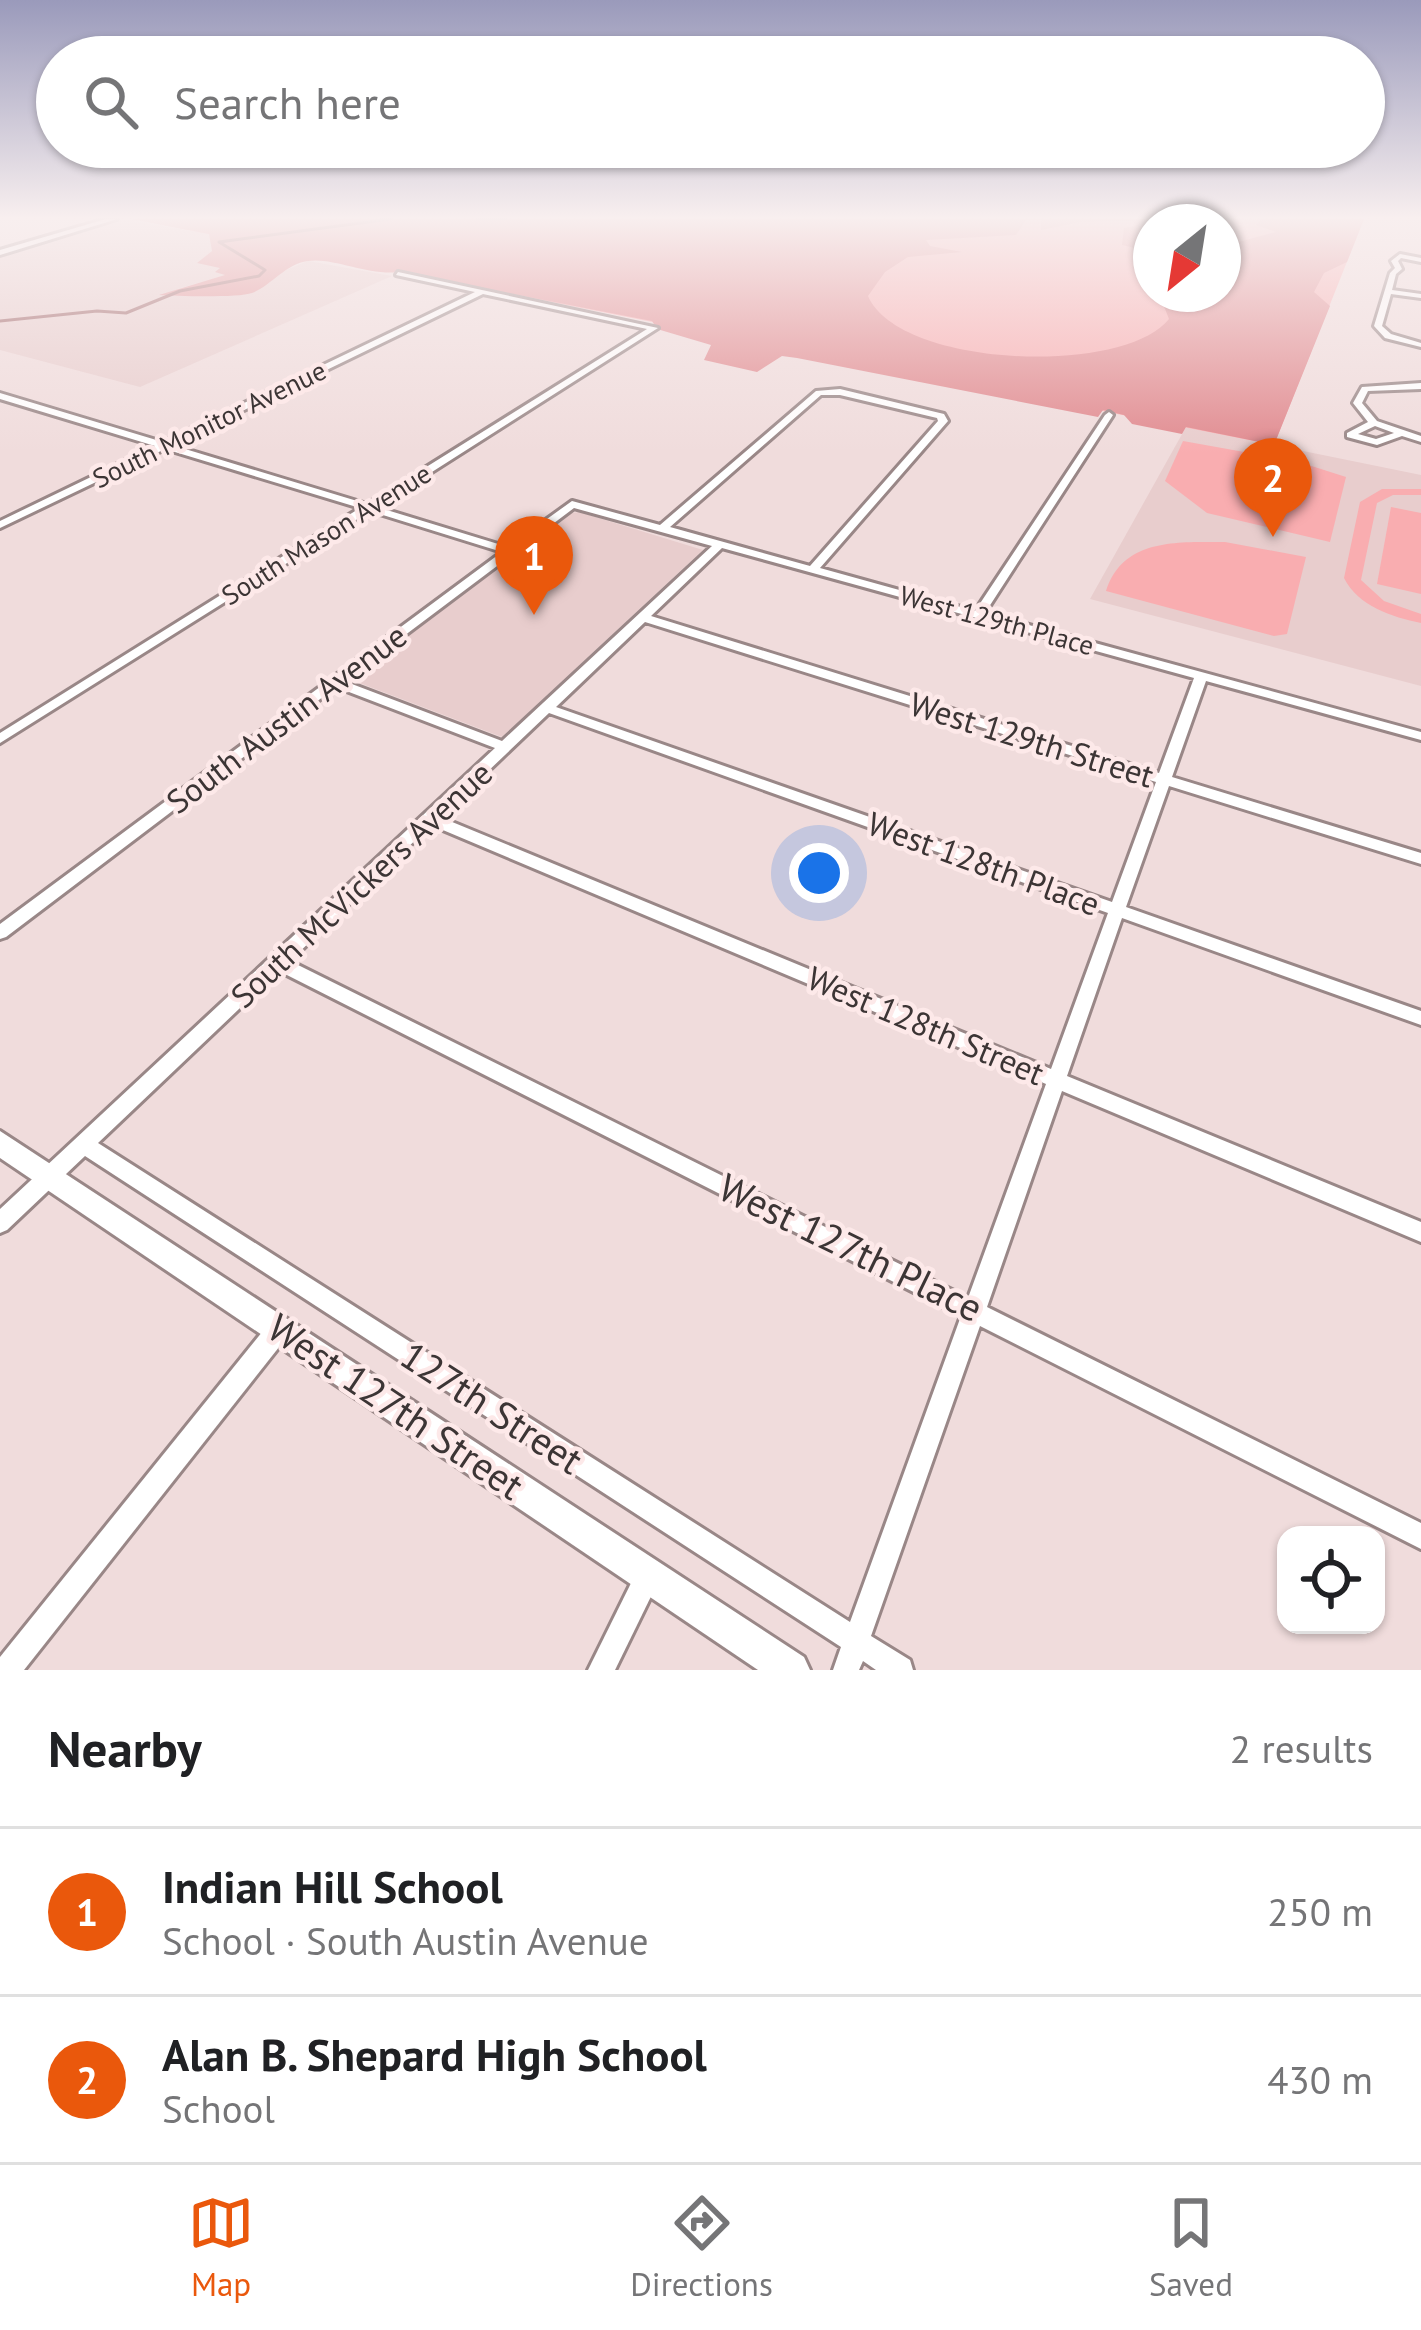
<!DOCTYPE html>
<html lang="en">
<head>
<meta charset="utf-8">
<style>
  :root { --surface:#fff; --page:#f2f2f2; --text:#202124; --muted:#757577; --line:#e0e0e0; --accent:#ea580c }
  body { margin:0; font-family:"PT Sans",sans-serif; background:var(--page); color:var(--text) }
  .controls { position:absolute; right:36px; bottom:36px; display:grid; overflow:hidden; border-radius:24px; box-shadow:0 3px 9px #0004 }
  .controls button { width:108px; height:108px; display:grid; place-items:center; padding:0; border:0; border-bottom:3px solid var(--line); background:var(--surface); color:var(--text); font:60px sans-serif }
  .compass { position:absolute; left:1133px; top:204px; width:108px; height:108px; border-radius:50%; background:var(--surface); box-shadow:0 3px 9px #0004; rotate:210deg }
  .you { position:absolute; left:819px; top:873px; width:42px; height:42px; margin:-30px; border:9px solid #fff; border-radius:50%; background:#1a73e8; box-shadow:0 0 0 18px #1a73e833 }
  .badge { display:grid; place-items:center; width:78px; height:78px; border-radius:50%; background:var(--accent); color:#fff; font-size:39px; font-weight:700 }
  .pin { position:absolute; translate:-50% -99px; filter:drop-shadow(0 3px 6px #0008) }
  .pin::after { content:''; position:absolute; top:63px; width:42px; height:36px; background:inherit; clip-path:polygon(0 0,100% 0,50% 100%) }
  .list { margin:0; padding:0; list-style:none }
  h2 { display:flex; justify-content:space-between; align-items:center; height:156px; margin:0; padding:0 48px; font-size:51px }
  h2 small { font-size:39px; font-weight:400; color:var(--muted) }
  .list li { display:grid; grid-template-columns:78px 1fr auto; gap:36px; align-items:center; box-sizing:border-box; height:168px; padding:0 48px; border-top:3px solid var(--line) }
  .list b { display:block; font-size:45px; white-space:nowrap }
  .list p { margin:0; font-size:39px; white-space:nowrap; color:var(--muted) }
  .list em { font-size:39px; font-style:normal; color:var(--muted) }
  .icon { flex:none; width:66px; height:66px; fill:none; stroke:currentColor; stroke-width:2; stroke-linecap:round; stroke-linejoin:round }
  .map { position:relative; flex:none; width:1421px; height:1670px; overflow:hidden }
  .search { position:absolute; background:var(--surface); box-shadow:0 3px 9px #0004; left:36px; right:36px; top:36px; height:132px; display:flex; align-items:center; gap:30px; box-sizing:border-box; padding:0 42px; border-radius:66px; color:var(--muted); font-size:45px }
  .sheet { height:492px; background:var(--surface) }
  nav { display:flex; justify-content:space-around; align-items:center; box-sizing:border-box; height:168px; border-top:3px solid var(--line); background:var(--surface); font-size:33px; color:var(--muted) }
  nav a { display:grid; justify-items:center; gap:6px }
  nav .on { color:var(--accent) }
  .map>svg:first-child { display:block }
  .built { fill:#e8cdcd }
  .green { fill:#f9adb0; fill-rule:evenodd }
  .forest { fill:#e18b90 }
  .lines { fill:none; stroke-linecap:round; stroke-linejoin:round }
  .stream { stroke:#9c6063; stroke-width:3 }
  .minor-casing { stroke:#998787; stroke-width:6 }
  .tertiary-casing { stroke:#998787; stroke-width:6 }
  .secondary-casing { stroke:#998787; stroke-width:6 }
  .minor { fill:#fff; fill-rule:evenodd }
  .tertiary { fill:#fff; fill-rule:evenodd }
  .secondary { fill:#fff; fill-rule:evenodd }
  .labels { text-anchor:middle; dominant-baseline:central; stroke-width:9; stroke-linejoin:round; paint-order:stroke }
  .far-street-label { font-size:27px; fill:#3c3535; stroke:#fde9e9 }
  .street-label { font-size:33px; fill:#3c3535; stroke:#fde9e9 }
  .near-street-label { font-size:39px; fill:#3c3535; stroke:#fde9e9 }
</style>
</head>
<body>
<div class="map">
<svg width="1421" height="1670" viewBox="0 0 1421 1670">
  <rect width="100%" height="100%" fill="#f0dcdc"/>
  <g class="built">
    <path d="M 118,219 L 210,234 L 212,251 L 199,262 L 222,268 L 227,275 L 177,289 L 208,295 L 252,293 L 281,272 L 308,261 L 392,276 L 140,387 L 0,350 L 0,255 Z"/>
    <path d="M 1186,427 L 1421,475 L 1421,686 L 1090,599 Z"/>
    <path d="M 579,512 L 703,550 L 502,737 L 349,679 L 565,514 Z"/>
  </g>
  <g class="green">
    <path d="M 132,219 L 1364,219 L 1274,445 ZM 1151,222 L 1223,222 L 1223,294 L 1151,294 Z"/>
    <path d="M 1183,441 L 1299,462 L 1346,477 L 1330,542 L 1207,513 L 1165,481 Z"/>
    <path d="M 1382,489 L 1421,489 L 1421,495 L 1393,495 L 1377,503 L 1361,580 L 1384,601 L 1421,614 L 1421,623 C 1392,617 1358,606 1344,578 L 1360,502 Z"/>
    <path d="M 1391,507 L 1421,513 L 1421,594 L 1377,584 Z"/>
    <path d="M 1225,542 L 1306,557 L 1287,634 L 1274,636 L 1106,591 C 1123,538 1177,542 1225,542 Z"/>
  </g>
  <path class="forest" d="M 132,219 L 1161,219 L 1151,222 L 1151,236 L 1135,248 L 1122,245 L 1124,228 L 1136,226 L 1133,221 L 1080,222 L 1041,230 L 1041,220 L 1026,220 L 1016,235 L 926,240 L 930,246 L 962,252 L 908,257 L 885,272 L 868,296 C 899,368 1124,376 1169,319 L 1159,294 L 1223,294 L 1223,246 L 1276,232 L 1256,225 L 1261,219 L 1364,219 L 1347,262 L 1324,273 L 1314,292 L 1330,306 L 1274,445 L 1186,427 L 1182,434 L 1132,424 L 1124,415 L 1103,410 L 1098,417 L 797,358 L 782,356 L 757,372 L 704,360 L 711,345 L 657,329 L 652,321 L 400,272 C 368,276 333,257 308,261 C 285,264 271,286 252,293 C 238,298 176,296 159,295 L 225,275 L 215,272 L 220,268 L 197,263 L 212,251 L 209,234 Z"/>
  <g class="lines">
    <g class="stream">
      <path d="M 477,219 L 506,219"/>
      <path d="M 0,321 L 97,311 L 126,313 L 180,291 L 259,276 L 265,270 L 219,242 L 390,219"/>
    </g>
    <g class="minor-casing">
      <g id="minor">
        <path d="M 1400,254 L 1421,258 L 1421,262 L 1401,258 L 1398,261 L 1402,269 L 1396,274 L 1392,290 L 1421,294 L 1421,298 L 1391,294 L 1382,326 L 1391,334 L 1421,343 L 1421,347 L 1385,338 L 1374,326 L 1390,273 L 1395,268 L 1391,261 Z"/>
        <path d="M 398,272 L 658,328 L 377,507 L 508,547 L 572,501 L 660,525 L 816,391 L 840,389 L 944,414 L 948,421 L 820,568 L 975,611 L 1105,415 L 1109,412 L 1113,415 L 985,613 L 1421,732 L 1421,740 L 1206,681 L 1172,777 L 1421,853 L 1421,864 L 1169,786 L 1126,907 L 1421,1011 L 1421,1025 L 1122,918 L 1067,1076 L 1421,1222 L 1421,1242 L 1062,1091 L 987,1307 L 1421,1523 L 1421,1549 L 980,1326 L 871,1636 L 910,1660 L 913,1670 L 876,1670 L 863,1661 L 859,1670 L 833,1670 L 841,1647 L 85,1156 L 7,1230 L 0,1233 L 0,1209 L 495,748 L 336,687 L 6,937 L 0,939 L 0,924 L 502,552 L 370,511 L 0,743 L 0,733 L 360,508 L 165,449 L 0,528 L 0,521 L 155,446 L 0,399 L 0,393 L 163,442 L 475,292 L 396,275 ZM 483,294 L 647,329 L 367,504 L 172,445 ZM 821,395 L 840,395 L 937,418 L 938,421 L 810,566 L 670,527 ZM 574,508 L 712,546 L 502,741 L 344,681 ZM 722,548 L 1194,678 L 1159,773 L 651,616 ZM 645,622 L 1156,782 L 1112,902 L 556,707 ZM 549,713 L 1108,913 L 1051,1069 L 440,817 ZM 431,825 L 1046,1084 L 968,1298 L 290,961 ZM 279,971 L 961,1316 L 850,1622 L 98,1143 Z"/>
        <path d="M 1421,383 L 1421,389 L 1368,391 L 1362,403 L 1377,421 L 1421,436 L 1421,442 L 1402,436 L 1377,445 L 1347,437 L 1347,433 L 1368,422 L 1353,403 L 1362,387 ZM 1375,426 L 1394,433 L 1376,439 L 1358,434 Z"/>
        <path d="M 279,1318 L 287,1321 L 290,1329 L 287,1337 L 24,1670 L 0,1670 L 0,1657 L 271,1321 Z"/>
        <path d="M 648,1563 L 657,1567 L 661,1576 L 615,1670 L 588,1670 L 639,1567 Z"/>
      </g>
    </g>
    <g class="tertiary-casing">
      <path id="tertiary" d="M 106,219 L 117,219 L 0,255 L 0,250 Z"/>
    </g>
    <g class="secondary-casing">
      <path id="secondary" d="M 0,1131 L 804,1657 L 810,1670 L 758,1670 L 0,1158 Z"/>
    </g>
    <use href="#minor" class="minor"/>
    <use href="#tertiary" class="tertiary"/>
    <use href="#secondary" class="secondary"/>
  </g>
  <linearGradient id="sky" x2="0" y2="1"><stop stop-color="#9a9abb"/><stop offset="0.48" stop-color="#f8efef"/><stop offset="1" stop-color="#f8efef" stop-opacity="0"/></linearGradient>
  <rect width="1421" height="453" fill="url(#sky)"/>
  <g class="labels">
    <g class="far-street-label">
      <text transform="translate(209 424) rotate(-26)">South Monitor Avenue</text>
      <text transform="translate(326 534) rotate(-32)">South Mason Avenue</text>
      <text transform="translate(997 620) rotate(15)">West 129th Place</text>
    </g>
    <g class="street-label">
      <text transform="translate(286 718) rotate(-37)">South Austin Avenue</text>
      <text transform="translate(1032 739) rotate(17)">West 129th Street</text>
      <text transform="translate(984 863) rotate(20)">West 128th Place</text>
      <text transform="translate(361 884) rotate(-43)">South McVickers Avenue</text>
      <text transform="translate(926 1025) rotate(23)">West 128th Street</text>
    </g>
    <g class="near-street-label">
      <text transform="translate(851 1247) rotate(26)">West 127th Place</text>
      <text transform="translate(396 1406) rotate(34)">West 127th Street</text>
      <text transform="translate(492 1407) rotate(33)">127th Street</text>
    </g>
  </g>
</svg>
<div class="controls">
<button><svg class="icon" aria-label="locate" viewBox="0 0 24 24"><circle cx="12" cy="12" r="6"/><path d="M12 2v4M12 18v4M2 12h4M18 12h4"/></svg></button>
</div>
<svg class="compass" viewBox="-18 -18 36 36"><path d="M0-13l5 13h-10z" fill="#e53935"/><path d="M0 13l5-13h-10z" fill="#757577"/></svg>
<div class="you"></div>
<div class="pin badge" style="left:534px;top:615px">1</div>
<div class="pin badge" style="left:1273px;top:537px">2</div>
<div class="search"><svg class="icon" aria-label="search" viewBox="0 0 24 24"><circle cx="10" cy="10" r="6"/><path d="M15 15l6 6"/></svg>Search here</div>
</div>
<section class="sheet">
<h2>Nearby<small>2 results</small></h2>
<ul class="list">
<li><span class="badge">1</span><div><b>Indian Hill School</b><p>School · South Austin Avenue</p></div><em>250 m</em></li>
<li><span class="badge">2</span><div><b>Alan B. Shepard High School</b><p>School</p></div><em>430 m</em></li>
</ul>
</section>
<nav>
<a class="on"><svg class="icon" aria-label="map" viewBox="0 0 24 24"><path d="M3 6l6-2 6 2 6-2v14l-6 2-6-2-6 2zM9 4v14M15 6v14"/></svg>Map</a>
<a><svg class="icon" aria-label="directions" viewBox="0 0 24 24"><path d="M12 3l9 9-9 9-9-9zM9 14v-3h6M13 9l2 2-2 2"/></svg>Directions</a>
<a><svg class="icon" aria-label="saved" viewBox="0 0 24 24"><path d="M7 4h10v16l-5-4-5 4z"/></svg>Saved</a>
</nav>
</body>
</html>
